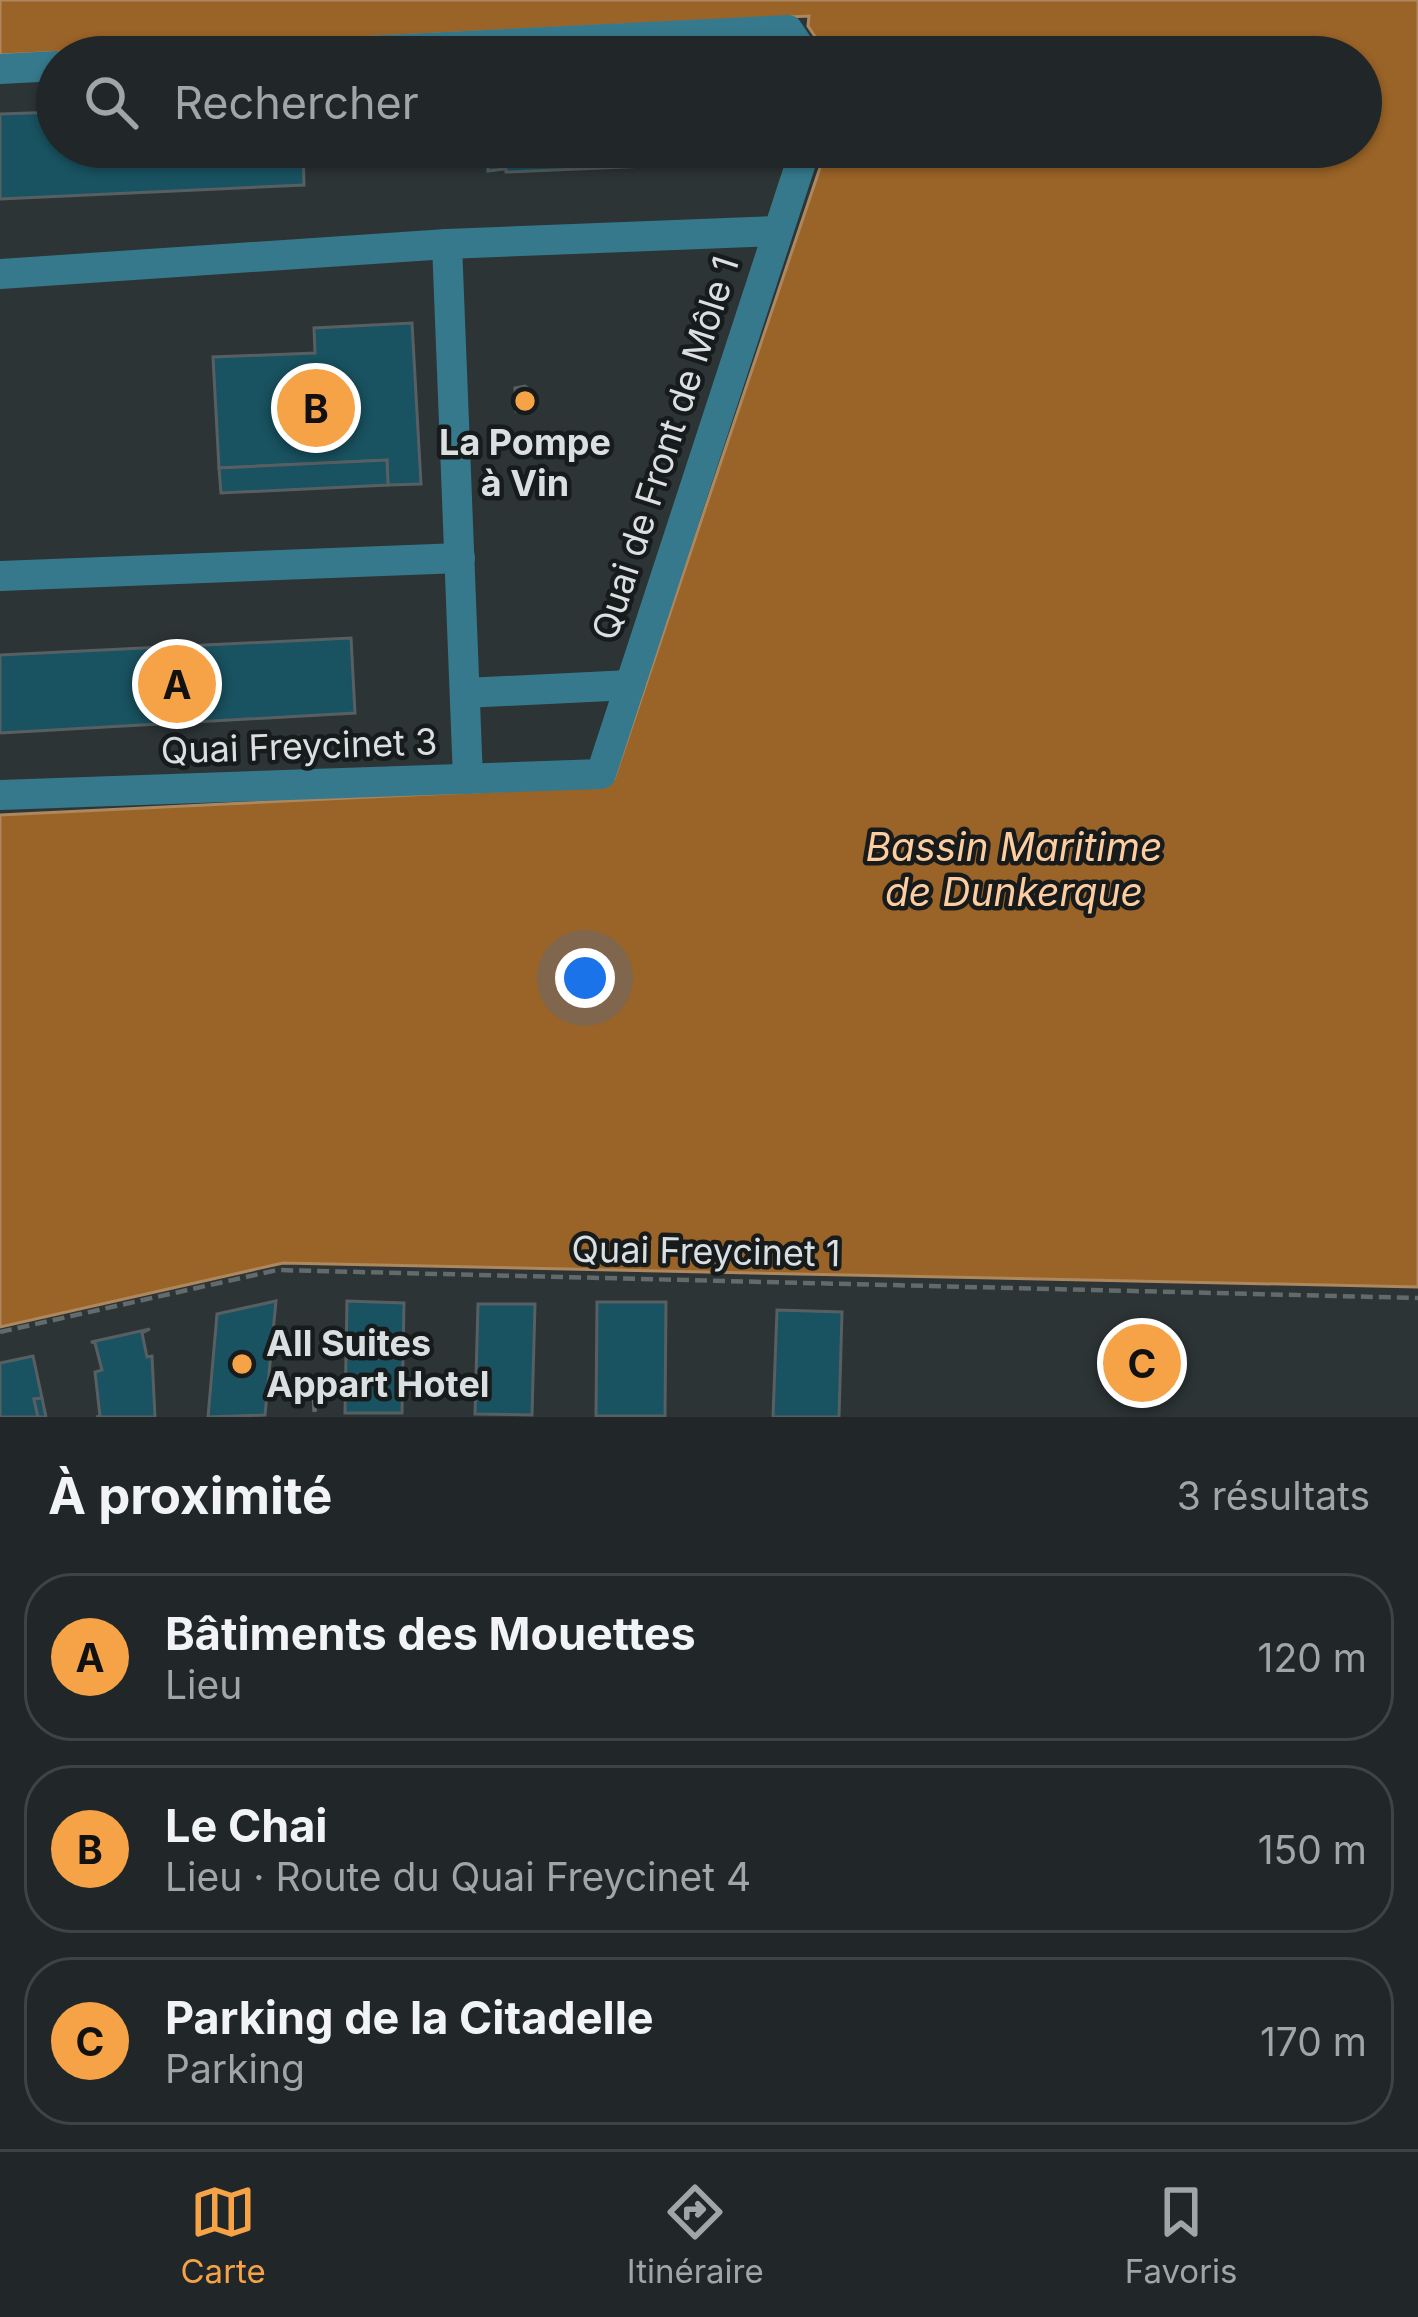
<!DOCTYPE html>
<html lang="fr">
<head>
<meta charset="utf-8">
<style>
  :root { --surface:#212728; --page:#2d3334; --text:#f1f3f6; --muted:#a2a5a8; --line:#3e4445; --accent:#f6a247 }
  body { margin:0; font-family:Inter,sans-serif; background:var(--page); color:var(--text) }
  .you { position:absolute; left:585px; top:978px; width:42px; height:42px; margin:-30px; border:9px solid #fff; border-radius:50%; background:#1a73e8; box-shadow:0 0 0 18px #1a73e833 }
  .badge { display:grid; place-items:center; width:78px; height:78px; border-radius:50%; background:var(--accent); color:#111; font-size:39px; font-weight:700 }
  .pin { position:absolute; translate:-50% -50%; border:6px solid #fff; box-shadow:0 3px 12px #0006 }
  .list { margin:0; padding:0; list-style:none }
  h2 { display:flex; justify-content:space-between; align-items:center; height:156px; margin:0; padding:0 48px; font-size:51px }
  h2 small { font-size:39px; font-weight:400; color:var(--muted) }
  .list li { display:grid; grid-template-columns:78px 1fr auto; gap:36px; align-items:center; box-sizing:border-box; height:168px; margin:0 24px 24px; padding:0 24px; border:3px solid var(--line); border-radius:48px }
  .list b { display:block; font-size:45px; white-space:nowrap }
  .list p { margin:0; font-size:39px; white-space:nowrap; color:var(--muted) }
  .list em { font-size:39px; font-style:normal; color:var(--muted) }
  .icon { flex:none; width:66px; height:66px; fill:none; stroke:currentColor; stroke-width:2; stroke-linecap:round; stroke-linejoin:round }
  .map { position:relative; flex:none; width:1418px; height:1417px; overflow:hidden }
  .search { position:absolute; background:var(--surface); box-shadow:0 3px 9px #0004; left:36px; right:36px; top:36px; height:132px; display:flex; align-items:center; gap:30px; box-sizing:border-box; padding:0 42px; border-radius:66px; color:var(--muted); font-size:45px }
  .sheet { height:732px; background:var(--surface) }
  nav { display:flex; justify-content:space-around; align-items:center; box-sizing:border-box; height:168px; border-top:3px solid var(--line); background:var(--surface); font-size:33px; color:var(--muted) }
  nav a { display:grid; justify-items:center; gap:6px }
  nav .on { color:var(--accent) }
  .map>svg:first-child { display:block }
  .water { fill:#9a6327; stroke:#ad885f; stroke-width:3 }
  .building { fill:#195260; stroke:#575f62; stroke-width:3 }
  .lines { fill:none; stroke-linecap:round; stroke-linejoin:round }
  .path { stroke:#636a6c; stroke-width:4.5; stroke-dasharray:12 6; stroke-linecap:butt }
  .minor { stroke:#36798c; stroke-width:30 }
  .poi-dot { fill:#f6a247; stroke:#171b1c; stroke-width:4.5 }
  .labels { text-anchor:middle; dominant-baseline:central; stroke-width:9; stroke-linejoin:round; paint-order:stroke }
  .poi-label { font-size:36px; font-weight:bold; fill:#dadfe1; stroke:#171b1c }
  .street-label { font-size:36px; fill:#dadfe1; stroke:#171b1c }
  .water-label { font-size:39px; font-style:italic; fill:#fdcda0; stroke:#171b1c }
</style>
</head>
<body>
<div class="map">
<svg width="1418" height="1417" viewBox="0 0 1418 1417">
  <rect width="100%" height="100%" fill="#2c3436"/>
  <path class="water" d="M 0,0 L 1418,0 L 1418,1287 L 283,1263 L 0,1327 L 0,815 L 554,788 L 614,779 L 827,147 L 1361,147 L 1361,57 L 829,57 L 808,26 L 809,16 L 0,55 Z"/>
  <g class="building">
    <path d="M 57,112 L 57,147 L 303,147 L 304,185 L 0,199 L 0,114 Z"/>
    <path d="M 487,147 L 505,147 L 505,169 L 488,171 Z"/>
    <path d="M 505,147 L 740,147 L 741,162 L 506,172 Z"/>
    <path d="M 412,323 L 421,484 L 388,485 L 387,460 L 219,468 L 213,357 L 315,353 L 314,328 Z"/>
    <path d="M 525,386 L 533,393 L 534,404 L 527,411 L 516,411 L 515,388 Z"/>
    <path d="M 387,460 L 388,485 L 221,493 L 219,468 Z"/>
    <path d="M 351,638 L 355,713 L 0,733 L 0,655 Z"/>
    <path d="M 276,1301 L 265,1415 L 208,1417 L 217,1314 Z"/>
    <path d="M 347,1301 L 404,1303 L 402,1413 L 345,1413 Z"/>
    <path d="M 597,1302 L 666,1302 L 665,1416 L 596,1416 Z"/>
    <path d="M 478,1304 L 535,1304 L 532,1415 L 475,1414 Z"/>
    <path d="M 777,1310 L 842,1312 L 839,1417 L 773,1417 Z"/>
    <path d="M 150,1329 L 142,1333 L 147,1357 L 152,1356 L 155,1417 L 96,1417 L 100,1416 L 95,1372 L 102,1370 L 95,1343 L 91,1342 Z"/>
    <path d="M 33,1356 L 42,1398 L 34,1399 L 38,1417 L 0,1417 L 0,1363 Z"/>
    <path d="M 42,1398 L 46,1417 L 38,1417 L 34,1399 Z"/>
  </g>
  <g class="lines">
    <g class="path">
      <path d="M 0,1332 L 277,1270 L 1418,1298"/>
      <path d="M 314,1400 L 315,1417"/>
    </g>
    <g class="minor">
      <path d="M 242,57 L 788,30 L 806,57"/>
      <path d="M 0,69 L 57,66"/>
      <path d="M 0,274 L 447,244"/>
      <path d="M 0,576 L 460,558"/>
      <path d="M 465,693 L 630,685"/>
      <path d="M 468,779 L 447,244 L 776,231"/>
      <path d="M 0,795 L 601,774 L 806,147"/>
    </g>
  </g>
  <g class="poi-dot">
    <circle cx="525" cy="401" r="12"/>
    <circle cx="242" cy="1364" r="12"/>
  </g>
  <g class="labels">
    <g class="poi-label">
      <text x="525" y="442">La Pompe<tspan x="525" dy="41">à Vin</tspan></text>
      <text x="266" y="1343" text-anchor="start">All Suites<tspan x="266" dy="41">Appart Hotel</tspan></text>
    </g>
    <g class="street-label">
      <text transform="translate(665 448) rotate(-72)">Quai de Front de Môle 1</text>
      <text transform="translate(299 746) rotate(-2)">Quai Freycinet 3</text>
      <text transform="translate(706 1251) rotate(1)">Quai Freycinet 1</text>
    </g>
    <g class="water-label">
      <text x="1014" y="846">Bassin Maritime<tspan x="1014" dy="45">de Dunkerque</tspan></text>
    </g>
  </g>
</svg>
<div class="you"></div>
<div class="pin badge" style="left:177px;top:684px">A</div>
<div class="pin badge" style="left:316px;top:408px">B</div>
<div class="pin badge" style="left:1142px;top:1363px">C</div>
<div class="search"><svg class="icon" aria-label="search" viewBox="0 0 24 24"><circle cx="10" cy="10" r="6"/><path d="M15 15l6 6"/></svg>Rechercher</div>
</div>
<section class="sheet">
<h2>À proximité<small>3 résultats</small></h2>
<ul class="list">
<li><span class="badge">A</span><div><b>Bâtiments des Mouettes</b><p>Lieu</p></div><em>120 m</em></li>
<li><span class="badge">B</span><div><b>Le Chai</b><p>Lieu · Route du Quai Freycinet 4</p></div><em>150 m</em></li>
<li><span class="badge">C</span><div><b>Parking de la Citadelle</b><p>Parking</p></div><em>170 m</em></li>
</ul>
</section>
<nav>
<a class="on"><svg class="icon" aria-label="map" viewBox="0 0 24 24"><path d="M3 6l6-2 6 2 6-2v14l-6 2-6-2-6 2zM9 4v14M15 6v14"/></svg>Carte</a>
<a><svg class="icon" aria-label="directions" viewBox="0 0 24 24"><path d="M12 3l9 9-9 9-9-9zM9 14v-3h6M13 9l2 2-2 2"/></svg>Itinéraire</a>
<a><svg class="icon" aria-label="saved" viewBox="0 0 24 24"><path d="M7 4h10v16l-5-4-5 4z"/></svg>Favoris</a>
</nav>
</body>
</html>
